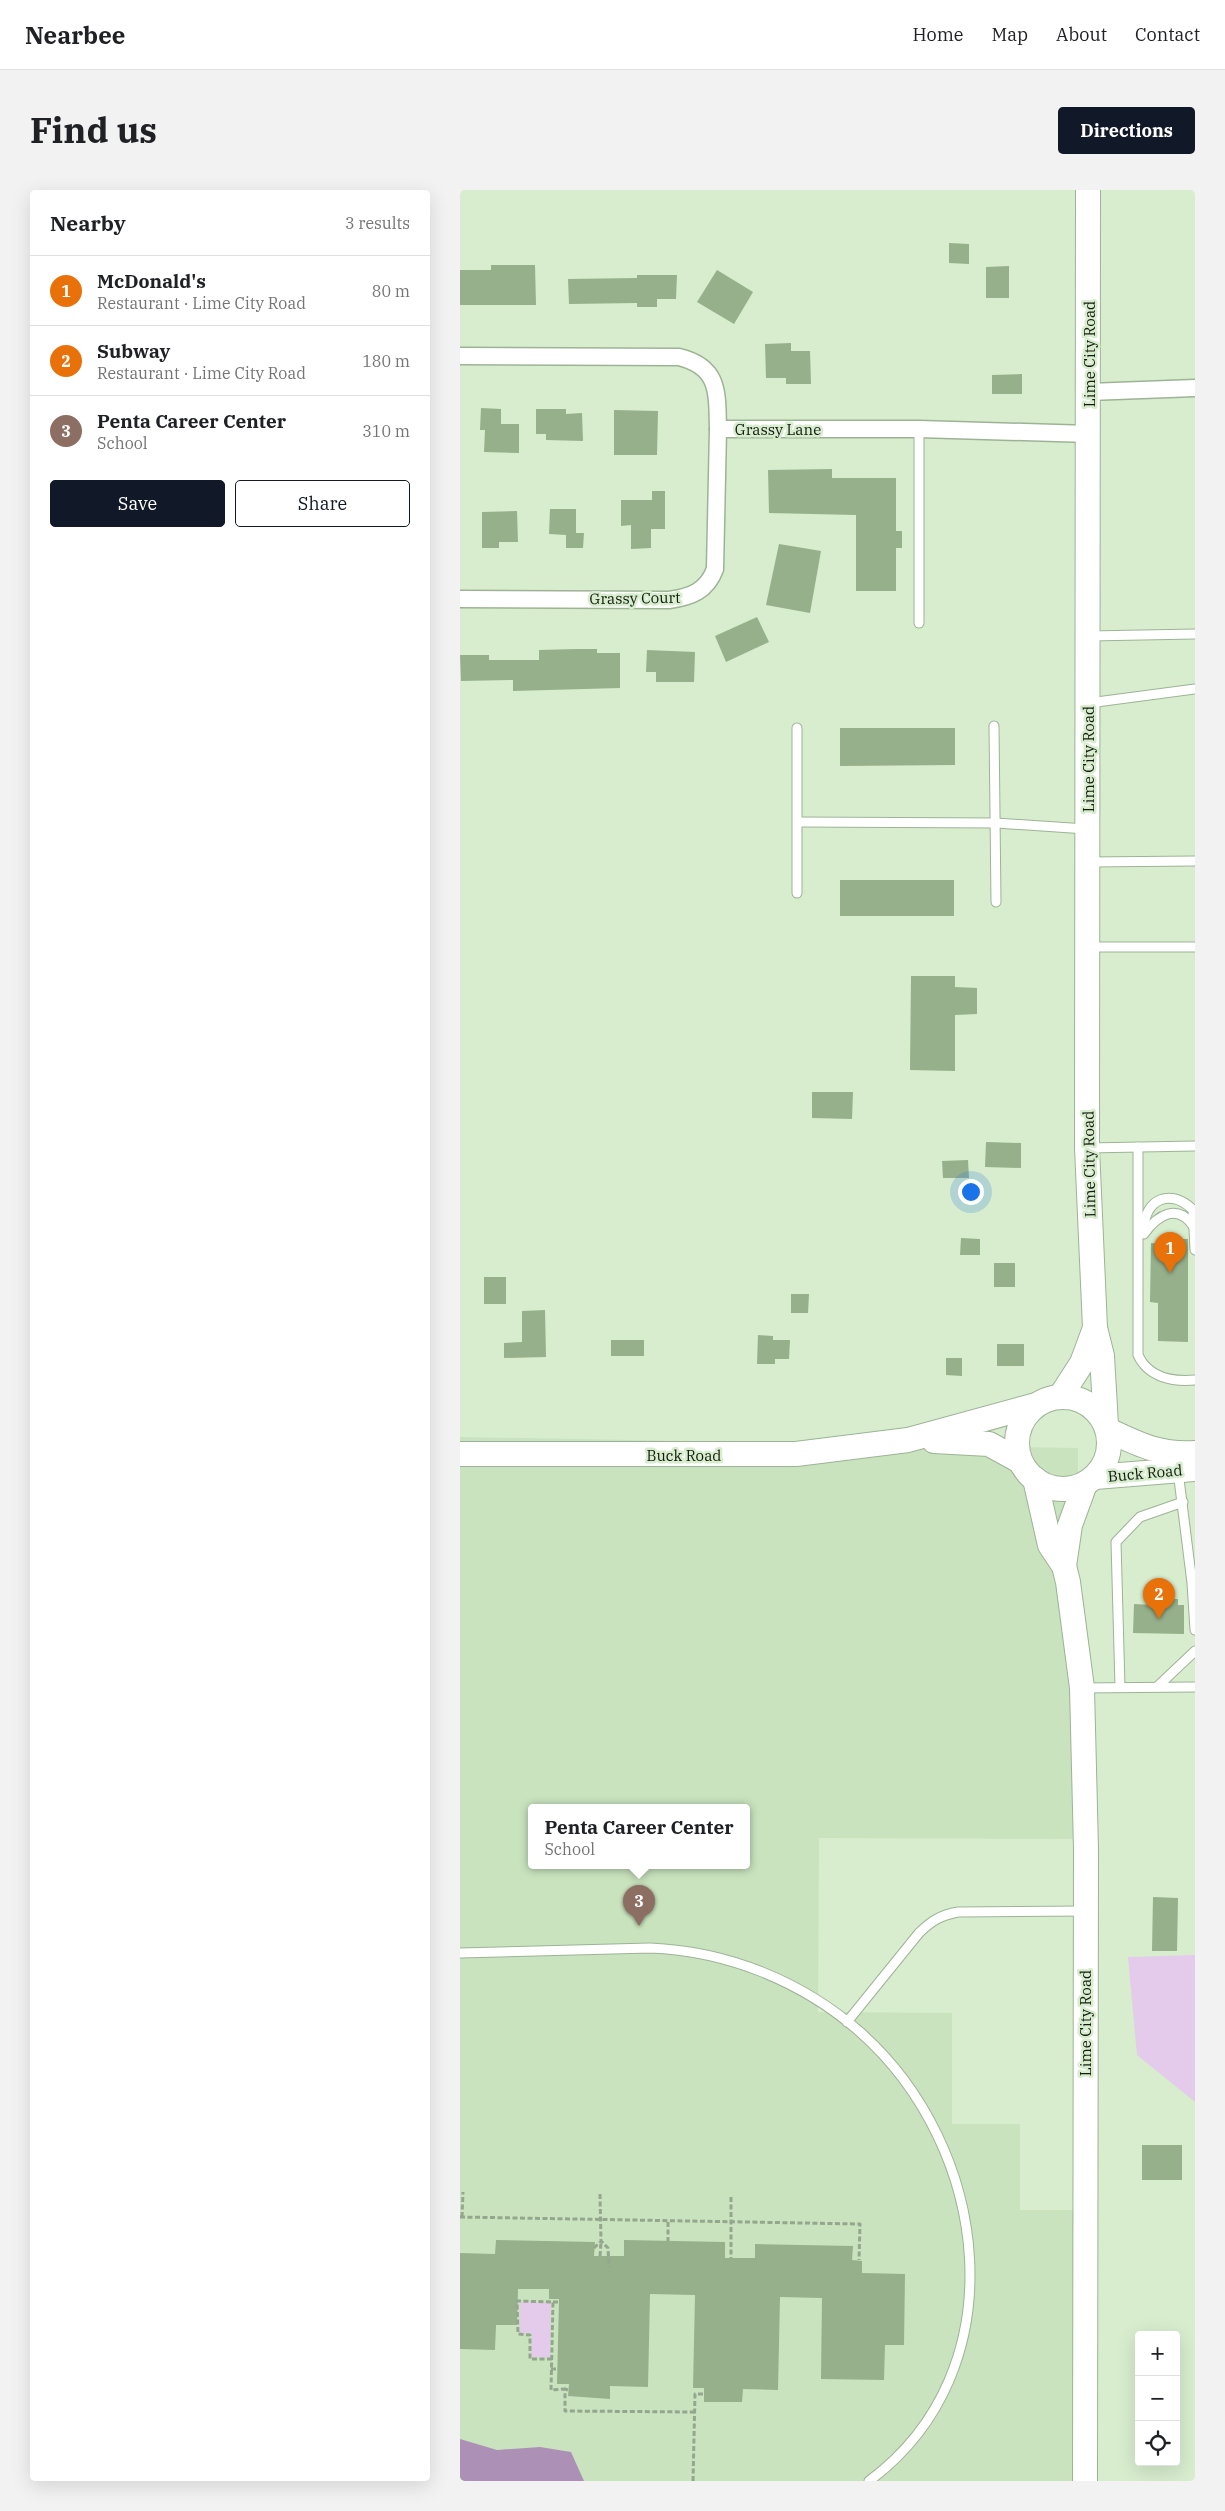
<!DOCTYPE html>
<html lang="en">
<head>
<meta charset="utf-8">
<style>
  :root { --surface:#fff; --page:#f2f2f2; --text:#202124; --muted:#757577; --line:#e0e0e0; --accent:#111827 }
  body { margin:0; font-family:"IBM Plex Serif",serif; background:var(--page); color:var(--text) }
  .controls { position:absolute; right:15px; bottom:15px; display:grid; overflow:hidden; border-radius:5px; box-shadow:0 5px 20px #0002 }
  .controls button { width:45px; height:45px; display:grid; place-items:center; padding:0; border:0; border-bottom:1px solid var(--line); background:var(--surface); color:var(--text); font:25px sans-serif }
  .you { position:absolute; left:510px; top:1001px; width:18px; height:18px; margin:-12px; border:4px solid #fff; border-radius:50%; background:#1a73e8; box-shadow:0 0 0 8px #1a73e833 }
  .badge { display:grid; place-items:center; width:32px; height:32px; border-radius:50%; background:var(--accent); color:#fff; font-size:16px; font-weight:700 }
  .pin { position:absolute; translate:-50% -41px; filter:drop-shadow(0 1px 2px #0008) }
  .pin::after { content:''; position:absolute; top:26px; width:18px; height:15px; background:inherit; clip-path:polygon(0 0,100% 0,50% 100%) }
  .popup { position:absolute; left:68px; top:1614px; width:222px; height:65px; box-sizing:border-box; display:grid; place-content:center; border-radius:5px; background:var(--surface); filter:drop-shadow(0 1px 4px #0005); font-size:16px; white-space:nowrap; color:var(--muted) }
  .popup b { font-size:19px; color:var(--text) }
  .popup::after { content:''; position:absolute; left:50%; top:100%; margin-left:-10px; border:10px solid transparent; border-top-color:var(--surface) }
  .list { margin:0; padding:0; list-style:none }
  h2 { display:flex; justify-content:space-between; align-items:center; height:65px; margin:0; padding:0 20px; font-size:21px }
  h2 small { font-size:16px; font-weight:400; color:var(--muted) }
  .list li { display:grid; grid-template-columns:32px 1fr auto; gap:15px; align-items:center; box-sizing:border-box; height:70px; padding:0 20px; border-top:1px solid var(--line) }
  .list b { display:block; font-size:19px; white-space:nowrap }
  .list p { margin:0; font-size:16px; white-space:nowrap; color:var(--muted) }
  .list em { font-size:16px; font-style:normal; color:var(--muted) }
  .actions { display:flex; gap:10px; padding:15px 20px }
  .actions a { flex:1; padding:11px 0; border:1px solid var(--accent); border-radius:5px; text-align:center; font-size:18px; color:var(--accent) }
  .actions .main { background:var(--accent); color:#fff }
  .icon { flex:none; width:28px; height:28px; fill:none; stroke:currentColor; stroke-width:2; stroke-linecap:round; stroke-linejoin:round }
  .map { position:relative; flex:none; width:735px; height:2291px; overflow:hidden; border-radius:5px }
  header { display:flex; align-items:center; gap:30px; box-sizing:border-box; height:70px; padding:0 25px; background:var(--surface); border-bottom:1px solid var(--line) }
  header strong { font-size:24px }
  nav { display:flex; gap:28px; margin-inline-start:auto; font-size:18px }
  .intro { display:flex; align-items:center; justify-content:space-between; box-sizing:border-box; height:120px; padding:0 30px }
  h1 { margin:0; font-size:35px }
  .button { padding:12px 22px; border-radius:5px; background:var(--accent); color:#fff; font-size:18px; font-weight:700 }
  main { display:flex; gap:30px; padding:0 30px }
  aside { flex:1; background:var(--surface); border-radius:5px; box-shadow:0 5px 20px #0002 }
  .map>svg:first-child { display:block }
  .built { fill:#c9e3be; fill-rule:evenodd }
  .green { fill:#e4cbeb }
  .water { fill:#ad90b5 }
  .building { fill:#95b08a }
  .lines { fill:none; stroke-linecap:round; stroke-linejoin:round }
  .lane-casing { stroke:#9eb396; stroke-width:11 }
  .street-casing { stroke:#9eb396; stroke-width:19 }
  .secondary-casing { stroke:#9eb396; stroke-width:26 }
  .path { stroke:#95a68e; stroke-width:3; stroke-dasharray:5 2.5; stroke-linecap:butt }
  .lane { stroke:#fff; stroke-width:9 }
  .street { stroke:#fff; stroke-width:16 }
  .secondary { stroke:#fff; stroke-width:24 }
  .labels { text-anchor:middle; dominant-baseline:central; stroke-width:5; stroke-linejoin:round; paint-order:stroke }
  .street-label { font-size:15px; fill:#131a10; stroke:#d7edce }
</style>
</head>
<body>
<header>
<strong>Nearbee</strong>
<nav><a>Home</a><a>Map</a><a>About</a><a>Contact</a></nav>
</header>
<div class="intro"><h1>Find us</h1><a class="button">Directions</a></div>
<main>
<aside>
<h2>Nearby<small>3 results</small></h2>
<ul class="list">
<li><span class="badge" style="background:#e8710a">1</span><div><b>McDonald's</b><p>Restaurant · Lime City Road</p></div><em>80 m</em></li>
<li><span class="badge" style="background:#e8710a">2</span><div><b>Subway</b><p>Restaurant · Lime City Road</p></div><em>180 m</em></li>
<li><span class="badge" style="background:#8d6e63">3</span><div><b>Penta Career Center</b><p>School</p></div><em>310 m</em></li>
</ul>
<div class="actions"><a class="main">Save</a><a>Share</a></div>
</aside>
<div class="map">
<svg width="735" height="2291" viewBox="0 0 735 2291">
  <rect width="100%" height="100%" fill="#d7edce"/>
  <path class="built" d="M 0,1247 L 618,1258 L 616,1649 L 359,1648 L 358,1822 L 492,1823 L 492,1934 L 560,1934 L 560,2020 L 628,2020 L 626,2291 L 0,2291 ZM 71,1617 L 286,1617 L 286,1675 L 71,1675 Z"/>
  <g class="green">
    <path d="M 735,1765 L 735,1912 L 677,1865 L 668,1767 Z"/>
    <path d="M 60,2112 L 91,2113 L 90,2167 L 71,2167 L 72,2143 L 60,2143 Z"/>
  </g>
  <path class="water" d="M 0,2249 L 37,2260 L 80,2257 L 111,2262 L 124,2291 L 0,2291 Z"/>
  <g class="building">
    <path d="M 489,53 L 509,54 L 509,74 L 489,73 Z"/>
    <path d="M 31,75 L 75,75 L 76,115 L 0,115 L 0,80 L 31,80 Z"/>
    <path d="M 549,76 L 549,108 L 526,108 L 526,77 Z"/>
    <path d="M 257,80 L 293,102 L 274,134 L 237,112 Z"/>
    <path d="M 177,85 L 217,85 L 216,109 L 197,109 L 197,117 L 177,117 L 177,113 L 109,114 L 108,89 L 177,88 Z"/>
    <path d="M 331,153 L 331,161 L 350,161 L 351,194 L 326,194 L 326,188 L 306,188 L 305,154 Z"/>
    <path d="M 562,184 L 562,204 L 532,204 L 532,185 Z"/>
    <path d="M 21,218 L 41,219 L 41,234 L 59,234 L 59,263 L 24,262 L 25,240 L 20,240 Z"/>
    <path d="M 76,219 L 106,219 L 106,224 L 122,223 L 123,251 L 86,250 L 86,244 L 76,244 Z"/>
    <path d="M 154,220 L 198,221 L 197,265 L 154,265 Z"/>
    <path d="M 372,279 L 372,288 L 436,288 L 436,341 L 442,341 L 442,358 L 436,358 L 436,401 L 396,401 L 396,325 L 309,323 L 308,280 Z"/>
    <path d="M 192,301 L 205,301 L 205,339 L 191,339 L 191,358 L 171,359 L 171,335 L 161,336 L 161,310 L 192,310 Z"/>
    <path d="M 90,319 L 116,319 L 116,343 L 124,343 L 123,358 L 106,358 L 106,345 L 89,344 Z"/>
    <path d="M 57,321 L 58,352 L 39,352 L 39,358 L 22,358 L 22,322 Z"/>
    <path d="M 319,354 L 361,361 L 350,423 L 306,415 Z"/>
    <path d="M 297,427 L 309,452 L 266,472 L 255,446 Z"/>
    <path d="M 117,459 L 137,459 L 137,463 L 160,463 L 160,498 L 53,501 L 53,490 L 1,491 L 0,465 L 29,465 L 29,470 L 79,470 L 79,460 Z"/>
    <path d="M 187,460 L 235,462 L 234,492 L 196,492 L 196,482 L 186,482 Z"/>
    <path d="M 380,538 L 495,538 L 495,575 L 380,576 Z"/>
    <rect x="380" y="690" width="114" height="36"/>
    <path d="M 451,786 L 495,786 L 495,797 L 517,798 L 517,824 L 495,825 L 495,881 L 450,880 Z"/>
    <path d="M 352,902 L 393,902 L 392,929 L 352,928 Z"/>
    <path d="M 526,952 L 561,953 L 561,978 L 525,977 Z"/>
    <path d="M 508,970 L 509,988 L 483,988 L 482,971 Z"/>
    <path d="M 501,1048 L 520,1049 L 520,1065 L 500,1065 Z"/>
    <path d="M 705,1049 L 728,1049 L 728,1152 L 698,1151 L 698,1113 L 690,1112 L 691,1053 L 705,1054 Z"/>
    <rect x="534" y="1073" width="21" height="24"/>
    <rect x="24" y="1087" width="22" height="27"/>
    <path d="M 331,1104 L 349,1104 L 348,1123 L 331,1123 Z"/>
    <path d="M 85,1120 L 86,1167 L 44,1168 L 44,1153 L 62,1152 L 62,1121 Z"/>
    <path d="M 298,1145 L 313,1146 L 313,1150 L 330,1150 L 329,1169 L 315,1169 L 315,1174 L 297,1174 Z"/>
    <rect x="151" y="1150" width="33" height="16"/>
    <rect x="537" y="1154" width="27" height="22"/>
    <path d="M 486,1168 L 502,1168 L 502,1186 L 486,1185 Z"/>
    <path d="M 694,1409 L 718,1409 L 718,1415 L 724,1415 L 724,1444 L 673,1443 L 674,1414 L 694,1415 Z"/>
    <path d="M 693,1707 L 718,1708 L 717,1761 L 692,1761 Z"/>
    <rect x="682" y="1955" width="40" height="35"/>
    <path d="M 36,2050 L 135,2052 L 134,2066 L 164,2066 L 164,2050 L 265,2052 L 265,2068 L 295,2068 L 295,2054 L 393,2056 L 392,2070 L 402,2071 L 402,2083 L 445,2084 L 444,2155 L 425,2155 L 424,2190 L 361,2189 L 362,2108 L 320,2107 L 318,2200 L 283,2199 L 282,2212 L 244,2212 L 244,2198 L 233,2198 L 235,2105 L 190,2104 L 188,2197 L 150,2196 L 150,2209 L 108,2206 L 109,2194 L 97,2194 L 99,2109 L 89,2109 L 89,2099 L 58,2099 L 57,2135 L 36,2135 L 35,2160 L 0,2159 L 0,2063 L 35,2064 Z"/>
  </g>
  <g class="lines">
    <g class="lane-casing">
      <g id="lane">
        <path d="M 459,433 L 459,239"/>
        <path d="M 629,446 L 735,444"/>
        <path d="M 629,513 L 735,499"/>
        <path d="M 534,536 L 536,712"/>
        <path d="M 337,538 L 337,703"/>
        <path d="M 338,632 L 536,633 L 626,639"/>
        <path d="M 629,672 L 735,671"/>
        <path d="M 629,757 L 735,757"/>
        <path d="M 678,957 L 678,1165 C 688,1187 712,1192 735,1190"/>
        <path d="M 627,958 L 735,956"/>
        <path d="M 684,1040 C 684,1008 712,998 733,1020 L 735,1060"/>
        <path d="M 684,1044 C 698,1024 718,1013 734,1037"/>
        <path d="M 718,1281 L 732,1393 L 735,1440"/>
        <path d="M 698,1496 L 735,1461"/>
        <path d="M 660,1497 L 656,1352 L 680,1327 L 723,1312"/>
        <path d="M 622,1498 L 735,1497"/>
        <path d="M 0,1763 L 190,1758 C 267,1761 342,1791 400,1842 C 530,1957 559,2180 409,2291"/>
        <path d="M 387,1832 L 459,1743 C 471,1731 481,1725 498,1722 L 625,1721"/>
      </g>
    </g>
    <g class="street-casing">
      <g id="street">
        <path d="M 0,166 L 219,167 C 260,177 257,203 258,239 L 459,239 L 629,244"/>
        <path d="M 629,202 L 735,198"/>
        <path d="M 0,409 L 209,410 C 231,407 247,401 255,379 L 258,239"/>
      </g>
    </g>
    <g class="secondary-casing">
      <g id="secondary">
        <path d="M 628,0 L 627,958 L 635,1138 L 642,1166 L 646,1235"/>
        <circle cx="603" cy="1253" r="46"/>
        <path d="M 600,1207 L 622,1173 L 635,1138"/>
        <path d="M 648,1240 C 680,1255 699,1265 735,1263"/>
        <path d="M 474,1251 L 529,1254 L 560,1271"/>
        <path d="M 0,1264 L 336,1264 L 448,1250 L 576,1215"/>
        <path d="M 635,1287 L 735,1279"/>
        <path d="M 575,1289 L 590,1355 L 604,1376 L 608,1392 L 622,1498 L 626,1659 L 625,2291"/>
        <path d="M 604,1376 L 610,1335 L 625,1294"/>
      </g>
    </g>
    <g class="path">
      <path d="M 140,2004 L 141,2051 L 148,2058 L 149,2077"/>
      <path d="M 271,2007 L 271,2068"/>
      <path d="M 0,2027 L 400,2034 L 399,2070"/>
      <path d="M 2,2027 L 3,2002"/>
      <path d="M 208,2032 L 208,2051"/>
      <path d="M 134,2058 L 140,2052"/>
      <path d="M 140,2066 L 141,2052"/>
      <path d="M 93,2112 L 99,2112"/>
      <path d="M 92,2169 L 70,2169 L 70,2145 L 58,2144 L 57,2111 L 93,2112 L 91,2200 L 105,2199"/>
      <path d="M 91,2179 L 98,2179"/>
      <path d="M 108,2200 L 105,2199 L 105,2221 L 235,2222"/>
      <path d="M 233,2291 L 235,2204 L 244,2204"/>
    </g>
    <use href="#lane" class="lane"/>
    <use href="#street" class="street"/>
    <use href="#secondary" class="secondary"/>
  </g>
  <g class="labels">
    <g class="street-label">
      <text transform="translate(629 164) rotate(-90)">Lime City Road</text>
      <text x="318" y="239">Grassy Lane</text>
      <text transform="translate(175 408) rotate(-1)">Grassy Court</text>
      <text transform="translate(628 569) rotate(-90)">Lime City Road</text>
      <text transform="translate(629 974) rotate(-91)">Lime City Road</text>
      <text x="224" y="1265">Buck Road</text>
      <text transform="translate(685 1283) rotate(-5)">Buck Road</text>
      <text transform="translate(625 1833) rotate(-90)">Lime City Road</text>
    </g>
  </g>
</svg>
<div class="controls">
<button>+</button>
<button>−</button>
<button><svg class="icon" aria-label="locate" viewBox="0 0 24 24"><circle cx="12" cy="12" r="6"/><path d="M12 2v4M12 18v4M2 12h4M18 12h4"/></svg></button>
</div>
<div class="you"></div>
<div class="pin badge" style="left:710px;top:1083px;background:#e8710a">1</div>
<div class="pin badge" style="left:699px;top:1429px;background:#e8710a">2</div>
<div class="pin badge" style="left:179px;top:1736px;background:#8d6e63">3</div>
<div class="popup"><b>Penta Career Center</b>School</div>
</div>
</main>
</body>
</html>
